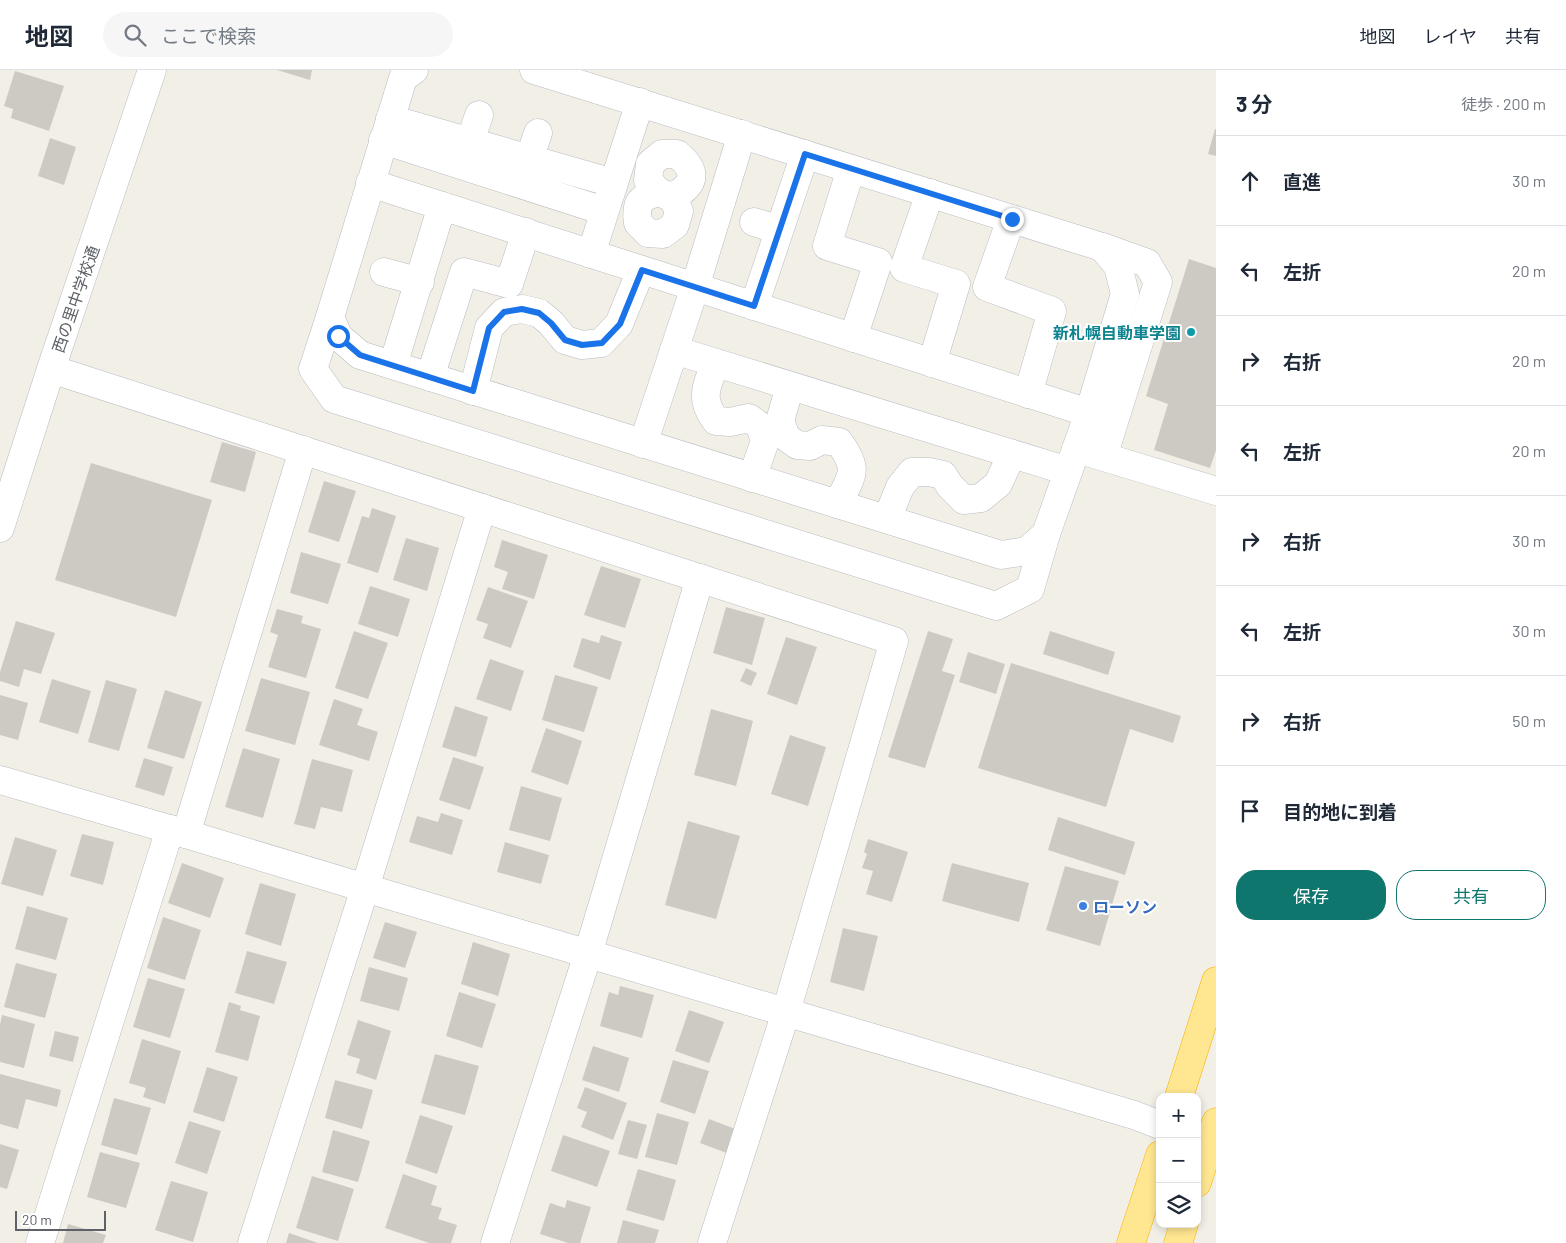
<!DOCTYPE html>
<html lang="ja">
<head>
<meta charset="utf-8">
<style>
  :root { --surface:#fff; --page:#f6f6f7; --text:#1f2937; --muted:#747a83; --line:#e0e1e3; --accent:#0f766e }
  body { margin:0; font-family:Barlow,"Noto Sans JP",sans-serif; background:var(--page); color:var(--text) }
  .controls { position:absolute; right:15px; bottom:15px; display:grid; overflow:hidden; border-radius:10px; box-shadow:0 2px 8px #0003 }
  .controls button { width:45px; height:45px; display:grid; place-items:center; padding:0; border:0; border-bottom:1px solid var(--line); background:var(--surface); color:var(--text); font:25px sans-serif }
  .scale { position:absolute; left:15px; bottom:12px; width:91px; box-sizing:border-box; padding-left:5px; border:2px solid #5e6268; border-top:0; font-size:14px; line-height:18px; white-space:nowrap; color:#5e6268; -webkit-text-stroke:4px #fff; paint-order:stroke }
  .stop { position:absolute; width:15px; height:15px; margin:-11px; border:4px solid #1a73e8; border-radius:50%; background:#fff }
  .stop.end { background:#1a73e8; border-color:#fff; box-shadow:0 1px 5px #0008 }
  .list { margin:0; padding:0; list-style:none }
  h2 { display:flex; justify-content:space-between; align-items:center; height:65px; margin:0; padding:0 20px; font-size:21px }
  h2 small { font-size:16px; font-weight:400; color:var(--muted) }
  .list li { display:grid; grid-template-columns:32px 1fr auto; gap:15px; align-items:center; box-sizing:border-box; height:90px; padding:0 20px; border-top:1px solid var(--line) }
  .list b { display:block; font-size:19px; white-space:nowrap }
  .list em { font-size:16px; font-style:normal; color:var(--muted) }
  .actions { display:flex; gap:10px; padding:15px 20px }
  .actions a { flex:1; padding:11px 0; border:1px solid var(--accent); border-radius:20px; text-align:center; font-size:18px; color:var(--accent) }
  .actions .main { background:var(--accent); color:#fff }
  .icon { flex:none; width:28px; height:28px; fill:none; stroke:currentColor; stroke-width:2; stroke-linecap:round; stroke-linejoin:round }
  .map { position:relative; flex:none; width:1216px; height:1173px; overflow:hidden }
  header { display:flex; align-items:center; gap:30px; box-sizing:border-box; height:70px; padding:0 25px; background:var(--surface); border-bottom:1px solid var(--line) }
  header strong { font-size:24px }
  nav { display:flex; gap:28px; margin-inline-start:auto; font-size:18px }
  .search { width:350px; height:45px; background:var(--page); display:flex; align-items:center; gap:12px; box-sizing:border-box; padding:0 18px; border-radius:28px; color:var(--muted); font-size:19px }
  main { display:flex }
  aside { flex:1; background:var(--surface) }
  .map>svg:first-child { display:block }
  .building { fill:#cdcac4 }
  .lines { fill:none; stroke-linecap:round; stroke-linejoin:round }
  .minor-casing { stroke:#b9bcc1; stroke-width:29 }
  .highway-casing { stroke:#f8b100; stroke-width:29 }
  .minor { stroke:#fff; stroke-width:28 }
  .highway { stroke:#ffe690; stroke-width:28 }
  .route { stroke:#1a73e8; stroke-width:6 }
  .culture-dot { fill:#0f9aa8; stroke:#fff; stroke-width:2 }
  .shop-dot { fill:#3f7fe0; stroke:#fff; stroke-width:2 }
  .labels { text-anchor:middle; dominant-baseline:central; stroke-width:4; stroke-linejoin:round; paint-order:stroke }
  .street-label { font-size:16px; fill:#5e6268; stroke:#fff }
  .culture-label { font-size:16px; font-weight:bold; fill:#0d838f; stroke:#fff; text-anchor:end }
  .shop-label { font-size:16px; font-weight:bold; fill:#366cbe; stroke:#fff; text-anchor:start }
</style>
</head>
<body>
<header>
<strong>地図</strong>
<div class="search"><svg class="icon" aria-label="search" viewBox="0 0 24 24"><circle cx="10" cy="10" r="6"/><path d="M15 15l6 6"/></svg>ここで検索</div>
<nav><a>地図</a><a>レイヤ</a><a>共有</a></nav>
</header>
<main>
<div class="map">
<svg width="1216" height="1173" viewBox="0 0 1216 1173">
  <rect width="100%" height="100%" fill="#f2efe7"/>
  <g class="building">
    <path d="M 277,0 L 312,0 L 310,10 Z"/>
    <path d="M 15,1 L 64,16 L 49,61 L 11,48 L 13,39 L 4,36 Z"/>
    <path d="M 1215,59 L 1216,59 L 1216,86 L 1208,84 Z"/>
    <path d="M 50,68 L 76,77 L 64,115 L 38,106 Z"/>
    <path d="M 1189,189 L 1216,198 L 1216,380 L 1210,398 L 1154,380 L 1168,334 L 1146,326 Z"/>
    <path d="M 222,372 L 256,382 L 245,422 L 210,412 Z"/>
    <path d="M 91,393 L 212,430 L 176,547 L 55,510 Z"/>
    <path d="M 324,411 L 356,421 L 339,472 L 308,462 Z"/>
    <path d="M 372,438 L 396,446 L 378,503 L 347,493 L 362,446 L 369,448 Z"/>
    <path d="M 406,468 L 439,478 L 427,521 L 393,510 Z"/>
    <path d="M 502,470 L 548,485 L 534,529 L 502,519 L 508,502 L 494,497 Z"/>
    <path d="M 301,482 L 341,494 L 328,534 L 290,523 Z"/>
    <path d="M 601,496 L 641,509 L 625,558 L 584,545 Z"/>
    <path d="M 370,516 L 410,529 L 398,567 L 358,554 Z"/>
    <path d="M 488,517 L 528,531 L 511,578 L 483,568 L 488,554 L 476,550 Z"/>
    <path d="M 726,537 L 765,548 L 752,595 L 713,583 Z"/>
    <path d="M 277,539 L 303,546 L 301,553 L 321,559 L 306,608 L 268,597 L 278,565 L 270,562 Z"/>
    <path d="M 16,551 L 55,563 L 41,604 L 24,599 L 19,617 L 0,611 L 0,602 Z"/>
    <path d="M 354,561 L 388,573 L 368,629 L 335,618 Z"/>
    <path d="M 928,561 L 953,569 L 942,601 L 955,605 L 925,698 L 888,687 Z"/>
    <path d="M 1050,561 L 1115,582 L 1108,605 L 1043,584 Z"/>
    <path d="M 601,565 L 622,572 L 610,610 L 573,597 L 582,568 L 599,573 Z"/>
    <path d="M 786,567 L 817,577 L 797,635 L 767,624 Z"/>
    <path d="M 968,582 L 1005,594 L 996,624 L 959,612 Z"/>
    <path d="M 490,589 L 524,601 L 511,641 L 476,629 Z"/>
    <path d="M 1011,593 L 1181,646 L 1173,673 L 1130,659 L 1106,737 L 978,698 Z"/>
    <path d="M 746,598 L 757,603 L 751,616 L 740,611 Z"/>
    <path d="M 555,605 L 598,617 L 584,662 L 542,650 Z"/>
    <path d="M 261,608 L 310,622 L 295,675 L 245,661 Z"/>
    <path d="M 52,609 L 91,621 L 78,664 L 39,652 Z"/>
    <path d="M 106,610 L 137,619 L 119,681 L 88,672 Z"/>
    <path d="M 165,620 L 202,632 L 184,689 L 147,678 Z"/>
    <path d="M 0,625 L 28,633 L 18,670 L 0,665 Z"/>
    <path d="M 334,629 L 363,639 L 357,655 L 378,662 L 369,691 L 319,675 Z"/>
    <path d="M 455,636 L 488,647 L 476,687 L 442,677 Z"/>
    <path d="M 711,639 L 753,651 L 736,716 L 694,705 Z"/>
    <path d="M 546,658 L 582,671 L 568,715 L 531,702 Z"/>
    <path d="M 790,665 L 826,677 L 808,736 L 771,724 Z"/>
    <path d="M 243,678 L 280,689 L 263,748 L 225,737 Z"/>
    <path d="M 453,687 L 484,697 L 470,740 L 439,730 Z"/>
    <path d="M 144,688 L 173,697 L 164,726 L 135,717 Z"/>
    <path d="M 312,689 L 353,700 L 342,742 L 321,737 L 315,759 L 294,754 Z"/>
    <path d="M 521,716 L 562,728 L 550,771 L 509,760 Z"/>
    <path d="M 441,743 L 463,750 L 452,785 L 409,772 L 417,746 L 438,752 Z"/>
    <path d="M 1058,747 L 1135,772 L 1125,805 L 1048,780 Z"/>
    <path d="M 688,751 L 740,766 L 716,849 L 665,835 Z"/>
    <path d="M 82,764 L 114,772 L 103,815 L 70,806 Z"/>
    <path d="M 15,767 L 57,780 L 43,826 L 1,814 Z"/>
    <path d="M 868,769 L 908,782 L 892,832 L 866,824 L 873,801 L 862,798 L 867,784 L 864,782 Z"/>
    <path d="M 505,772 L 549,785 L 541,814 L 497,802 Z"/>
    <path d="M 182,793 L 224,808 L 210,848 L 168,833 Z"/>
    <path d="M 952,793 L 1029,813 L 1019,852 L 942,831 Z"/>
    <path d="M 1065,796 L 1119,811 L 1100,876 L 1046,860 Z"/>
    <path d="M 260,813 L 296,824 L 281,876 L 245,864 Z"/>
    <path d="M 27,836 L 68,848 L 56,890 L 15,879 Z"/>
    <path d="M 163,847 L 201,860 L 185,910 L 147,898 Z"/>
    <path d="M 385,852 L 417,862 L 405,898 L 373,888 Z"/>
    <path d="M 843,858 L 878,866 L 864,921 L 830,912 Z"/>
    <path d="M 473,872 L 510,884 L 498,926 L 461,914 Z"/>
    <path d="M 247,881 L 287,892 L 274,934 L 235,923 Z"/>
    <path d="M 16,893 L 57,904 L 45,948 L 4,937 Z"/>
    <path d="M 369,897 L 408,908 L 399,941 L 360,931 Z"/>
    <path d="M 148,908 L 185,919 L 170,968 L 133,957 Z"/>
    <path d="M 620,916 L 654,925 L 642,968 L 600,956 L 609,922 L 618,925 Z"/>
    <path d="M 459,922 L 496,934 L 482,978 L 446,966 Z"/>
    <path d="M 229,932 L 241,936 L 240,940 L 260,946 L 248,991 L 215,982 Z"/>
    <path d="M 689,940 L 724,952 L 709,993 L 675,981 Z"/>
    <path d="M 2,945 L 35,954 L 24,998 L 0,992 L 0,955 Z"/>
    <path d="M 358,950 L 391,961 L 376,1010 L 356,1003 L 360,989 L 347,985 Z"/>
    <path d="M 55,961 L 79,967 L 73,992 L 49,986 Z"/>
    <path d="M 142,969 L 181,981 L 165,1034 L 143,1027 L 146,1018 L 129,1013 Z"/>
    <path d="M 593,976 L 629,988 L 619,1022 L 582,1010 Z"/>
    <path d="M 435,984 L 479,996 L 465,1045 L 421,1033 Z"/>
    <path d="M 673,990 L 709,1001 L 695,1044 L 660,1032 Z"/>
    <path d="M 207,997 L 238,1007 L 224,1052 L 193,1042 Z"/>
    <path d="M 0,1004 L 61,1020 L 57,1037 L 26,1029 L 18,1059 L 0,1054 Z"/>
    <path d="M 335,1010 L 373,1020 L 362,1059 L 325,1048 Z"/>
    <path d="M 585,1017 L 627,1033 L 613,1070 L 581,1057 L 587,1042 L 577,1038 Z"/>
    <path d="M 114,1028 L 151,1038 L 137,1085 L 101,1075 Z"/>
    <path d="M 657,1043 L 689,1052 L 677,1095 L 645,1087 Z"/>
    <path d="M 420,1045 L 453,1056 L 437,1104 L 405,1093 Z"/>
    <path d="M 709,1049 L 738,1060 L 729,1084 L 700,1073 Z"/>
    <path d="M 628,1050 L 647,1055 L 637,1089 L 618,1084 Z"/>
    <path d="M 189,1051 L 221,1061 L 207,1104 L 175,1093 Z"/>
    <path d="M 333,1060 L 370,1071 L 358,1112 L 322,1102 Z"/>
    <path d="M 563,1065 L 610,1081 L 597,1117 L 551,1101 Z"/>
    <path d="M 0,1074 L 19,1080 L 7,1119 L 0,1117 Z"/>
    <path d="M 100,1082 L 140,1093 L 126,1138 L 87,1127 Z"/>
    <path d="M 638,1099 L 676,1110 L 664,1151 L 626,1140 Z"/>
    <path d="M 403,1104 L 437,1116 L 431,1135 L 442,1138 L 438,1149 L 457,1155 L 451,1173 L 429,1173 L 385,1158 Z"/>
    <path d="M 312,1106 L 354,1119 L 338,1171 L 296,1158 Z"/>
    <path d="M 171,1111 L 208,1122 L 193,1172 L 155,1160 Z"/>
    <path d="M 567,1130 L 591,1137 L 580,1173 L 568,1173 L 540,1164 L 550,1133 L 565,1138 Z"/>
    <path d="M 623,1150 L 659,1160 L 655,1173 L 617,1173 Z"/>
    <path d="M 68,1154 L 106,1165 L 103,1173 L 63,1173 Z"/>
    <path d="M 289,1163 L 318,1173 L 286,1173 Z"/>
  </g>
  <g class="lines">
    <g class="minor-casing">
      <g id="minor">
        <path d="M 414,0 L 403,8 L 330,247 L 338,266 L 360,285 L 1001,485 L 1027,481 L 1046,464 L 1089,343 L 1125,224 L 1118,196 L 1102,177"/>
        <path d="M 534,0 L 1102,177 L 1147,193 L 1158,212 L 1107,374 L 1076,379"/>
        <path d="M 390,49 L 613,113"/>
        <path d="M 383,70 L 604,141"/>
        <path d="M 470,72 L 479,45"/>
        <path d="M 529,89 L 538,63"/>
        <path d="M 851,99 L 827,176 L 878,192 L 853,268"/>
        <path d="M 370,113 L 1089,343"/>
        <path d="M 658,122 L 648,110 L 650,94 L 662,84 L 677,84 C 698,101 696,115 672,127 L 658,122 C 639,128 635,133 638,153 L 648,163 L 663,164 L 675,155 L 679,141 L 672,127"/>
        <path d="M 930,123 L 904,198 L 956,214 L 932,293"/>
        <path d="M 1011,149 L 987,217 L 1052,241 L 1028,324"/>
        <path d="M 754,152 L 779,160"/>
        <path d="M 591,184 L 640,32"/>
        <path d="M 384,202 L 420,212"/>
        <path d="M 754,236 L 805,84"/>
        <path d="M 330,247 L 313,299 L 334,329 L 996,536 L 1030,519 L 1046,464"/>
        <path d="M 674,280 L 1068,401"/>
        <path d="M 716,293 C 706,317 699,328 716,351 L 730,352 L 749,348 L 760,356 L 765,371 L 752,408"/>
        <path d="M 393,295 L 442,136"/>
        <path d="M 51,299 L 894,571 L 786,942 L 712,1173"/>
        <path d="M 430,307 L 464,202 L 509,214 L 526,162"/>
        <path d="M 790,316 L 780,351 L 786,367 L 797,375 L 810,376 L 822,370 L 839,372 C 860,401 852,404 838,434"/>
        <path d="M 473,321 L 489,258 L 504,242 L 522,239 L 539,243 L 551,253 L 565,270 L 582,275 L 601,273 L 619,254 L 641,200"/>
        <path d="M 643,374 L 695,217 L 742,64"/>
        <path d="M 1081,380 L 1216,421"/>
        <path d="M 887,449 L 900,417 L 912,402 L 929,402 L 943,405 L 950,416 L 964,430 L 981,428 L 998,414 L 1012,384"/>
        <path d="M 0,458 L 51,299 L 152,0"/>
        <path d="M 0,710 L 186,764 L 365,818 L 1134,1045 L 1160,1055"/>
        <path d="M 186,764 L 303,380"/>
        <path d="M 40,1173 L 170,759"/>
        <path d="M 252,1173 L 365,818 L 482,438"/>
        <path d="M 495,1173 L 588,884 L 700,508"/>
      </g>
    </g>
    <g class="highway-casing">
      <g id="highway">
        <path d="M 1179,1027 L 1216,911"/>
        <path d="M 1197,1113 L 1216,1052"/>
        <path d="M 1131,1173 L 1160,1085"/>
        <path d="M 1178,1173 L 1184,1154"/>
      </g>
    </g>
    <use href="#minor" class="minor"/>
    <use href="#highway" class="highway"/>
  </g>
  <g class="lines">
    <path class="route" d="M 338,266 L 360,285 L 473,321 L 489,258 L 504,242 L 522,239 L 539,243 L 551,253 L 565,270 L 582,275 L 602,273 L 620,254 L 642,200 L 754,236 L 805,84 L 1012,149"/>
  </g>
  <circle class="culture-dot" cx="1191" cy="262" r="5"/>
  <circle class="shop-dot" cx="1083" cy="836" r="5"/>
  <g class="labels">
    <g class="street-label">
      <text transform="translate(75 229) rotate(-71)">西の里中学校通</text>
    </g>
    <g class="culture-label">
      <text x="1181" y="262">新札幌自動車学園</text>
    </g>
    <g class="shop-label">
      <text x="1093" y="836">ローソン</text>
    </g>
  </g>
</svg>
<div class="controls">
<button>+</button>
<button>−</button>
<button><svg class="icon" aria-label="layers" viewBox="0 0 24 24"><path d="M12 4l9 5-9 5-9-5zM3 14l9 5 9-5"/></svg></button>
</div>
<div class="scale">20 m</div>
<div class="stop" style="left:338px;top:266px"></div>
<div class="stop end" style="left:1012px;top:149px"></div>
</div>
<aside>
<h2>3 分<small>徒歩 · 200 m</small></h2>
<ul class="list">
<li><svg class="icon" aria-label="ahead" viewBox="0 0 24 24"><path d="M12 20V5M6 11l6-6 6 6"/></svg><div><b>直進</b></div><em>30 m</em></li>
<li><svg class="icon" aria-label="left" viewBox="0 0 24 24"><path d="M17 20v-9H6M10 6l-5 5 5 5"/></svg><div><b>左折</b></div><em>20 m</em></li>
<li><svg class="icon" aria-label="right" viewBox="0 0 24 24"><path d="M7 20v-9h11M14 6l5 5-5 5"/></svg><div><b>右折</b></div><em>20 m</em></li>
<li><svg class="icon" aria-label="left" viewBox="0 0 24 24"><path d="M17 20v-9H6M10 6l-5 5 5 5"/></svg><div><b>左折</b></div><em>20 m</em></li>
<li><svg class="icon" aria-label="right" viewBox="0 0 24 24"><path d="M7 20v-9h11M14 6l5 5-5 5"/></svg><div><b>右折</b></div><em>30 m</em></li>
<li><svg class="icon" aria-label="left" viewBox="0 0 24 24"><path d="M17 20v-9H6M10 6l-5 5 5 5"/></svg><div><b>左折</b></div><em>30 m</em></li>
<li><svg class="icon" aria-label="right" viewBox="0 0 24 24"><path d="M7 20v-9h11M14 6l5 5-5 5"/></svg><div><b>右折</b></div><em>50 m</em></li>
<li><svg class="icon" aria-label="arrive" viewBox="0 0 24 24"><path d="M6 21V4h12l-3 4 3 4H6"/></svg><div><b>目的地に到着</b></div></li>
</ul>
<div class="actions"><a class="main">保存</a><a>共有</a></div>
</aside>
</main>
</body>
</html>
